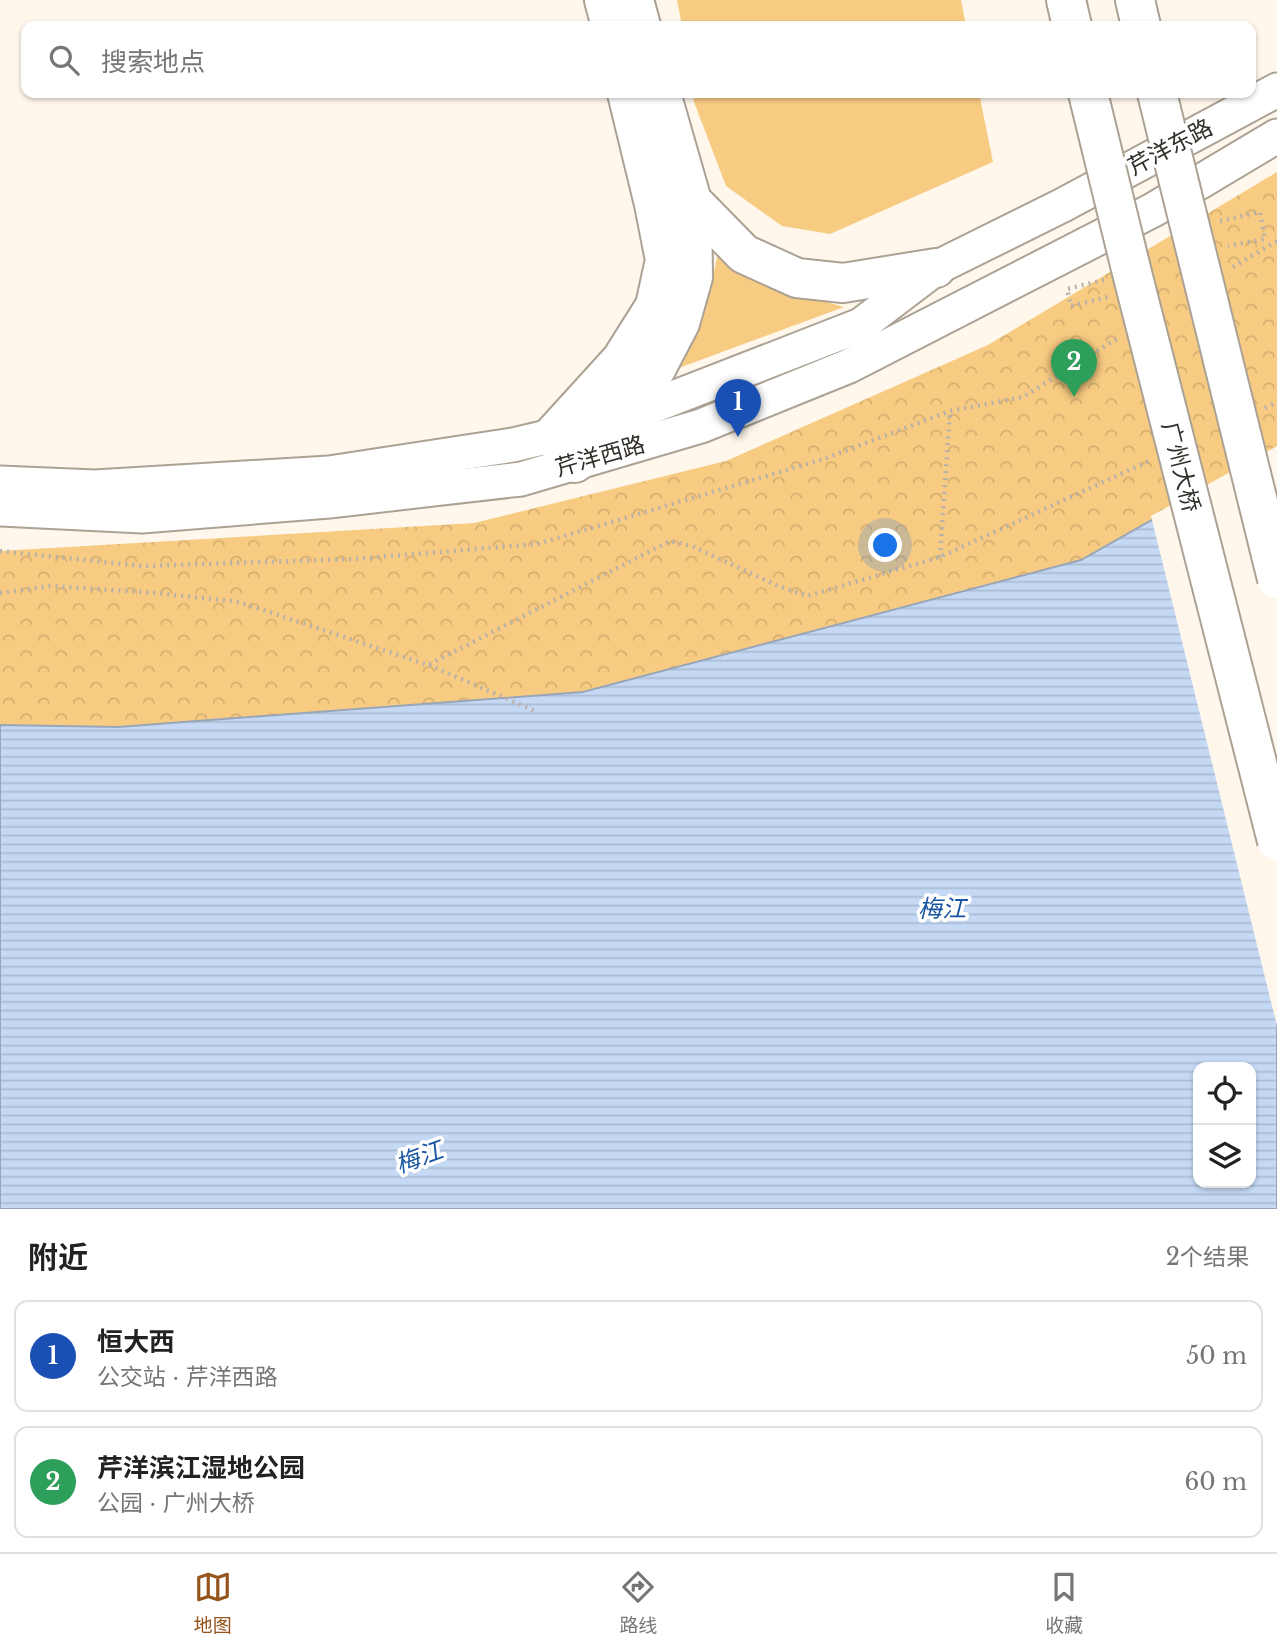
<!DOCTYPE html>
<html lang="zh">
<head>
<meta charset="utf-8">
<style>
  :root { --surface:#fff; --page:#f6f6f6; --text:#222; --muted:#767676; --line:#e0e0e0; --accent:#94541c }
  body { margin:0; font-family:"Libre Baskerville","Noto Sans SC",serif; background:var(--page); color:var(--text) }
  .controls { position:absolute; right:21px; bottom:21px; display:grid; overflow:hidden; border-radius:14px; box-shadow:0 2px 5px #0004 }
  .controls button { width:63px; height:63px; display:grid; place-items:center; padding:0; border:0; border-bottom:2px solid var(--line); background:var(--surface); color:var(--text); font:35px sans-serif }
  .you { position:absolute; left:886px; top:546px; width:24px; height:24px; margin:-18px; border:5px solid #fff; border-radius:50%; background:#1a73e8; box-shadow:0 0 0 10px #1a73e833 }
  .badge { display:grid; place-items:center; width:46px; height:46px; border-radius:50%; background:var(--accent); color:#fff; font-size:23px; font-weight:700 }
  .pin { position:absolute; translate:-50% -58px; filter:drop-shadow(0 2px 4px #0008) }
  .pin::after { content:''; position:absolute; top:37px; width:24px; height:21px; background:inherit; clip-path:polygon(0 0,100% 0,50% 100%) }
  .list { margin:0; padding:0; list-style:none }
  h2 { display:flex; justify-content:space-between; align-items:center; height:91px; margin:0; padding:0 28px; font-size:30px }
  h2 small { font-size:23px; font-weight:400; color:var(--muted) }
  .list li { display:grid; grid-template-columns:46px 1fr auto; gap:21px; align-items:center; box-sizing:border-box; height:112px; margin:0 14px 14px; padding:0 14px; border:2px solid var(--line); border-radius:14px }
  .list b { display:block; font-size:26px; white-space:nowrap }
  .list p { margin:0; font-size:23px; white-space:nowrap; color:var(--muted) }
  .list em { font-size:23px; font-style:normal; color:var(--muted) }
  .icon { flex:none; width:38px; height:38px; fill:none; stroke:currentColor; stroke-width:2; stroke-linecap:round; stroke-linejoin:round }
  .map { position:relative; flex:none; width:1277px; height:1209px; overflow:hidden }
  .search { position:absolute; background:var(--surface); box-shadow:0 2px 5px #0004; left:21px; right:21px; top:21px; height:77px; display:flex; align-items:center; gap:18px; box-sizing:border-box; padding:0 24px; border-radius:14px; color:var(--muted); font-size:26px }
  .sheet { height:343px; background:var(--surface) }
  nav { display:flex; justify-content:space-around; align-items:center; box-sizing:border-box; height:98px; border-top:2px solid var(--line); background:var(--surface); font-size:19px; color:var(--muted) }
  nav a { display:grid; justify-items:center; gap:4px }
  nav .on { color:var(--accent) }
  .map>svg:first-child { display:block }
  .green { fill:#f8cb82 }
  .park { fill:url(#park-crowns) }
  .water { fill:url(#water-rules); stroke:#99a6b8; stroke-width:2; fill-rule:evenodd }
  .pier { fill:#fff7eb }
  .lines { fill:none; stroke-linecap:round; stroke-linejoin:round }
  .major-casing { stroke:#aba294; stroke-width:37 }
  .highway-casing { stroke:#aba294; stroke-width:42 }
  .path { stroke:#b8b1a8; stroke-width:4.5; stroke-dasharray:2 5; stroke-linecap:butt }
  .major { stroke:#fff; stroke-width:33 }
  .highway { stroke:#fff; stroke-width:38 }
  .highway-bridge-casing { stroke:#aba294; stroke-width:42; stroke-linecap:butt }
  .highway-bridge { stroke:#fff; stroke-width:38 }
  .labels { text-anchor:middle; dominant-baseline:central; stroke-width:7; stroke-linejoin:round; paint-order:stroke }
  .street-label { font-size:23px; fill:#332f2a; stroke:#fff }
  .water-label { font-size:24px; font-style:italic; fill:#1754a1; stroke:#fff }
</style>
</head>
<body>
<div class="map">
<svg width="1277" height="1209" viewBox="0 0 1277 1209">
  <defs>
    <pattern id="park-crowns" width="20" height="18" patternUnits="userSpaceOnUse" patternTransform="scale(1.75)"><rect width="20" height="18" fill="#f8cb82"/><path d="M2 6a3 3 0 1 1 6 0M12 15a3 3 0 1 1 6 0" fill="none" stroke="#d5af70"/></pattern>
    <pattern id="water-rules" width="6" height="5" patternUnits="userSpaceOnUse" patternTransform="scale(1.75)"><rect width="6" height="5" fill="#c5d9f5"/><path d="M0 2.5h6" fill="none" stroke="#aabbd2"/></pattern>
  </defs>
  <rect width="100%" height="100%" fill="#fff7eb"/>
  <g class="green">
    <path d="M 677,0 L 961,0 L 966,26 L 682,26 Z"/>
    <path d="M 692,93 L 979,93 L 993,162 L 830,234 L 782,226 L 726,186 L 694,102 Z"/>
    <path d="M 718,254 L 776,288 L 844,307 L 676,369 C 702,335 708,295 718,254 Z"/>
  </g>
  <path class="park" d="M 1277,172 L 1277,449 L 1081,560 L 583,692 L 118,727 L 0,725 L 0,551 L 474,523 L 726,461 L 988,345 Z"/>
  <path class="water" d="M 1277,449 L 1277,1209 L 0,1209 L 0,725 L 118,727 L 583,692 L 1081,560 ZM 1198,1067 L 1251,1067 L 1251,1183 L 1198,1183 Z"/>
  <path class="pier" d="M 1277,446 L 1277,1026 L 1151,516 Z"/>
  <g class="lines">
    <g class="major-casing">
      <g id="major">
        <path d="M 0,483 L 95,487 L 329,473 L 513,445 L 614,421 L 861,325 L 936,268 L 1063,205 L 1277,90"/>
        <path d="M 0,509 L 142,516 L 329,501 L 521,479 L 701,426 L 849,366 L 1153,210 L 1277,136"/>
      </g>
    </g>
    <g class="highway-casing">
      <g id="highway">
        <path d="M 604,0 L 611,26"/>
        <path d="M 634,0 L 641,26"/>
        <path d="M 1066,0 L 1072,26"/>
        <path d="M 1135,0 L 1141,26"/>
        <path d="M 692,201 L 744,254 L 797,278 L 843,283 L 936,268"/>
        <path d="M 551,437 L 621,360 L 655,306 L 665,260 L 654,204 L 627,93"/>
        <path d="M 575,463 L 614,421 L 656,369 L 680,323 L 693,277 L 692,201 L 661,93"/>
      </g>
    </g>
    <g class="path">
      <path d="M 1220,221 L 1260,212 L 1265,239 L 1228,246"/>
      <path d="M 1233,267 L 1277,241"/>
      <path d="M 1104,280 L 1067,289 L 1071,306 L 1108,297"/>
      <path d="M 1265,408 L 1277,402"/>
      <path d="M 0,551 L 142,566 L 354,559 L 537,544 L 821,460 L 950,411 L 1023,397 L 1118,338"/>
      <path d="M 940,557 L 950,412"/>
      <path d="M 0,593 L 51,586 L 157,593 L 239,602 L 428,665 L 670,541 L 692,546 L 776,585 L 807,596 L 940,557 L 1149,461"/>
      <path d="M 429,665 L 535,711"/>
    </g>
    <use href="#major" class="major"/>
    <use href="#highway" class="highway"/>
    <g class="highway-bridge-casing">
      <g id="highway-bridge">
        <path d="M 1088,93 L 1132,273 L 1277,841"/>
        <path d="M 1157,93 L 1277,579"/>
      </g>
    </g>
    <use href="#highway-bridge" class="highway-bridge"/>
  </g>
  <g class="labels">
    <g class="street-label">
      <text transform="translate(1170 147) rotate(-28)">芹洋东路</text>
      <text transform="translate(600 456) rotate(-16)">芹洋西路</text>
      <text transform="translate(1181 467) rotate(76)">广州大桥</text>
    </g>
    <g class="water-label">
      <text x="942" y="908">梅江</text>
      <text transform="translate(419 1157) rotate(-20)">梅江</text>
    </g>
  </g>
</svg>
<div class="controls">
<button><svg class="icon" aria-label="locate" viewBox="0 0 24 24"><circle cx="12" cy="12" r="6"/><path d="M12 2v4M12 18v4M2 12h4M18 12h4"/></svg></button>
<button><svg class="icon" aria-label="layers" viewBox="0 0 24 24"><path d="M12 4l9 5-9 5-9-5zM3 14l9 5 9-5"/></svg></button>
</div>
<div class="you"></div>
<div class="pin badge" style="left:738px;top:437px;background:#1a4fb4">1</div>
<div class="pin badge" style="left:1074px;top:397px;background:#2e9e5b">2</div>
<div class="search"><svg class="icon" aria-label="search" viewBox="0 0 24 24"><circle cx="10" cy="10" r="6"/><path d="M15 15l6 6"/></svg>搜索地点</div>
</div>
<section class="sheet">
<h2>附近<small>2个结果</small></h2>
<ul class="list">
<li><span class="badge" style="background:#1a4fb4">1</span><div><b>恒大西</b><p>公交站 · 芹洋西路</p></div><em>50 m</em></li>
<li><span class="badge" style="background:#2e9e5b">2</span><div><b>芹洋滨江湿地公园</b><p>公园 · 广州大桥</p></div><em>60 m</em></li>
</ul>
</section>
<nav>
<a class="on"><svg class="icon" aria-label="map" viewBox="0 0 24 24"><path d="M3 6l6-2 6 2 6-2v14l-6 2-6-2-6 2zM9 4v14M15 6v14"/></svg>地图</a>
<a><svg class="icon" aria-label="directions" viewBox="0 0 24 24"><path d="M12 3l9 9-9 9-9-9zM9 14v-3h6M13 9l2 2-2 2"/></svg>路线</a>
<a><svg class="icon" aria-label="saved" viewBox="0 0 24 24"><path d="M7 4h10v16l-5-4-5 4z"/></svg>收藏</a>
</nav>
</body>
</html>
